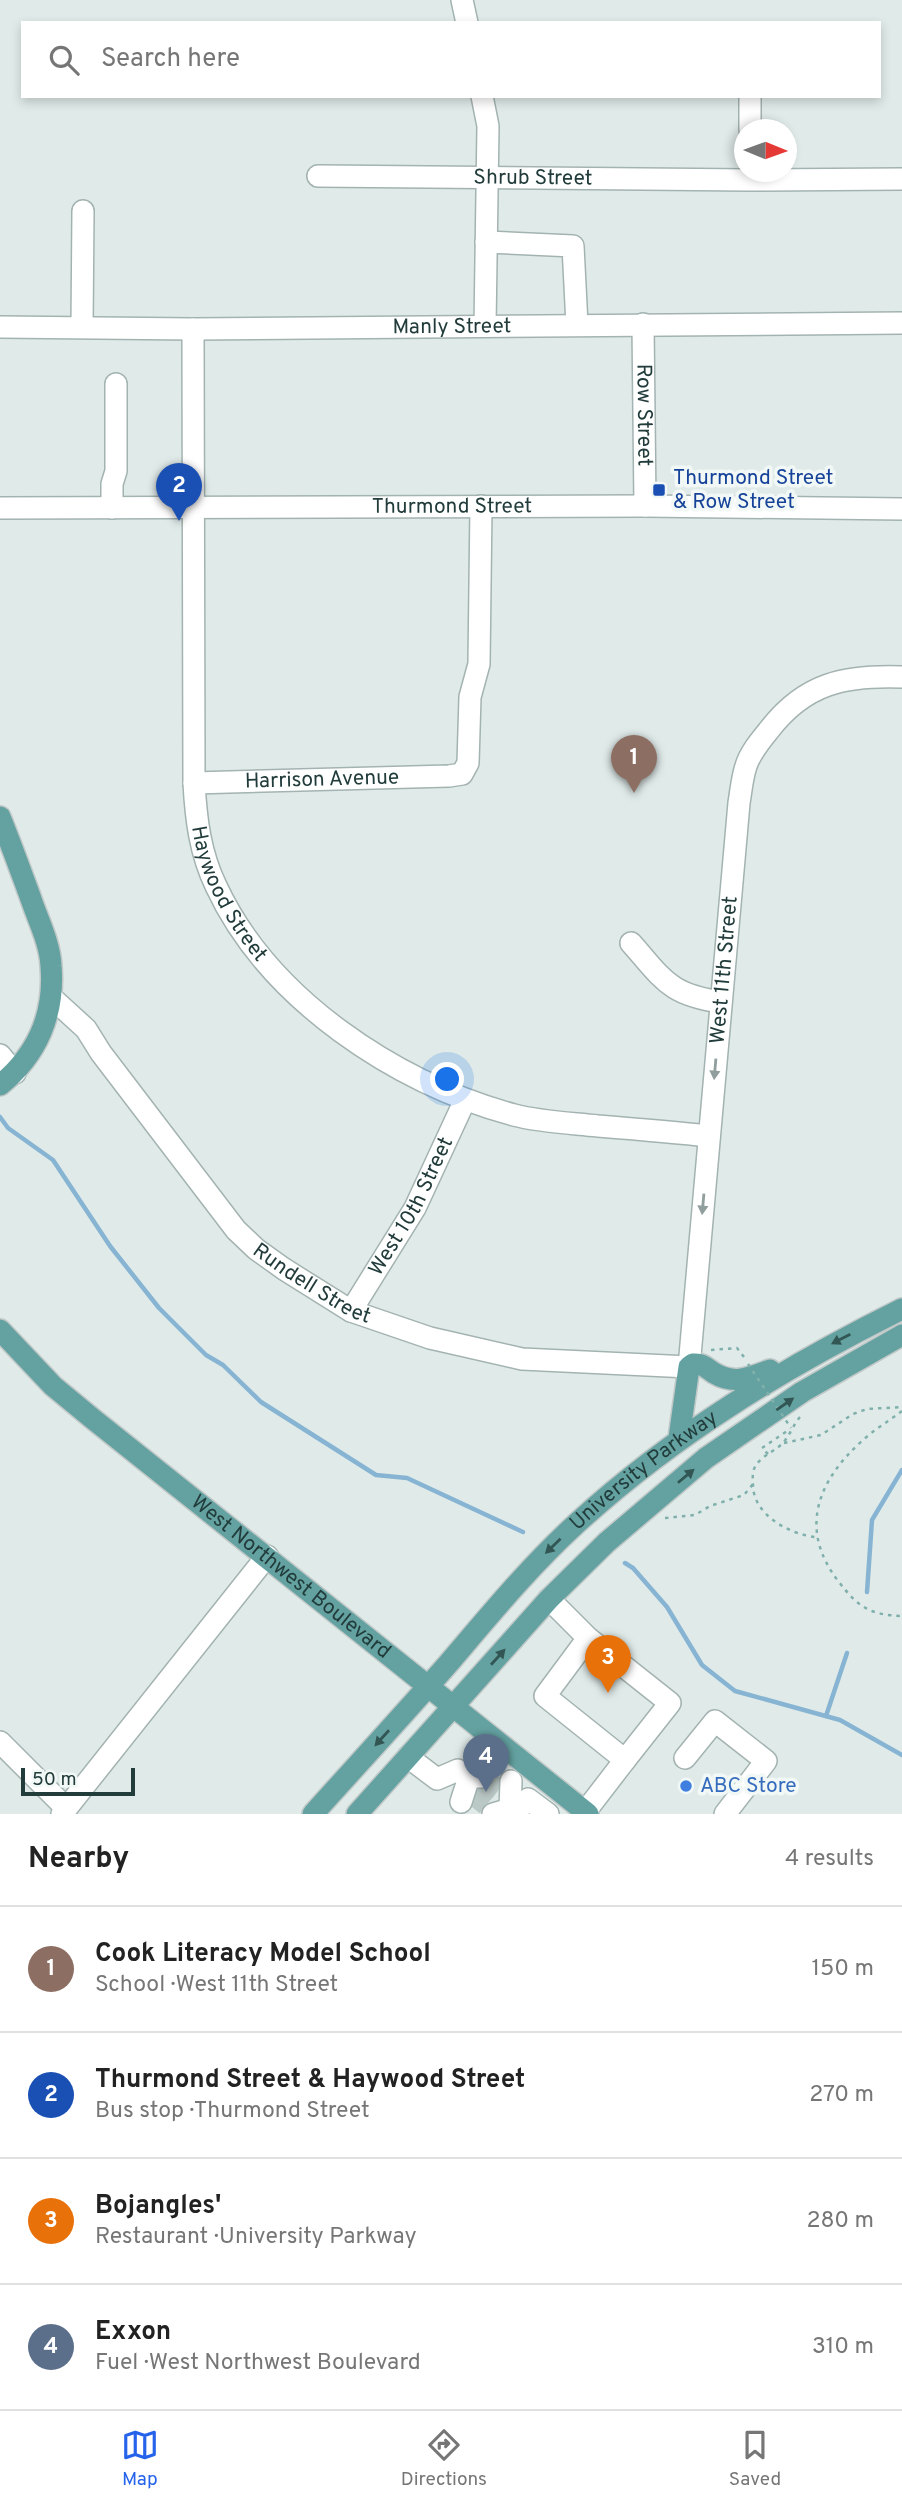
<!DOCTYPE html>
<html lang="en">
<head>
<meta charset="utf-8">
<style>
  :root { --surface:#fff; --page:#f2f2f2; --text:#222; --muted:#767676; --line:#e0e0e0; --accent:#2563eb }
  body { margin:0; font-family:Overpass,sans-serif; background:var(--page); color:var(--text) }
  .compass { position:absolute; left:734px; top:119px; width:63px; height:63px; border-radius:50%; background:var(--surface); box-shadow:0 4px 10px #0003; rotate:91deg }
  .scale { position:absolute; left:21px; bottom:18px; width:114px; box-sizing:border-box; padding-left:7px; border:4px solid #213c3b; border-top:0; font-size:19px; line-height:24px; white-space:nowrap; color:#213c3b; -webkit-text-stroke:5px #f1f8f6; paint-order:stroke }
  .you { position:absolute; left:448px; top:1080px; width:24px; height:24px; margin:-18px; border:5px solid #fff; border-radius:50%; background:#1a73e8; box-shadow:0 0 0 10px #1a73e833 }
  .badge { display:grid; place-items:center; width:46px; height:46px; border-radius:50%; background:var(--accent); color:#fff; font-size:23px; font-weight:700 }
  .pin { position:absolute; translate:-50% -58px; filter:drop-shadow(0 2px 4px #0008) }
  .pin::after { content:''; position:absolute; top:37px; width:24px; height:21px; background:inherit; clip-path:polygon(0 0,100% 0,50% 100%) }
  .list { margin:0; padding:0; list-style:none }
  h2 { display:flex; justify-content:space-between; align-items:center; height:91px; margin:0; padding:0 28px; font-size:30px }
  h2 small { font-size:23px; font-weight:400; color:var(--muted) }
  .list li { display:grid; grid-template-columns:46px 1fr auto; gap:21px; align-items:center; box-sizing:border-box; height:126px; padding:0 28px; border-top:2px solid var(--line) }
  .list b { display:block; font-size:26px; white-space:nowrap }
  .list p { margin:0; font-size:23px; white-space:nowrap; color:var(--muted) }
  .list em { font-size:23px; font-style:normal; color:var(--muted) }
  .icon { flex:none; width:38px; height:38px; fill:none; stroke:currentColor; stroke-width:2; stroke-linecap:round; stroke-linejoin:round }
  .map { position:relative; flex:none; width:902px; height:1814px; overflow:hidden }
  .search { position:absolute; background:var(--surface); box-shadow:0 4px 10px #0003; left:21px; right:21px; top:21px; height:77px; display:flex; align-items:center; gap:18px; box-sizing:border-box; padding:0 24px; border-radius:0px; color:var(--muted); font-size:26px }
  .sheet { height:595px; background:var(--surface) }
  nav { display:flex; justify-content:space-around; align-items:center; box-sizing:border-box; height:98px; border-top:2px solid var(--line); background:var(--surface); font-size:19px; color:var(--muted) }
  nav a { display:grid; justify-items:center; gap:4px }
  nav .on { color:var(--accent) }
  .map>svg:first-child { display:block }
  .lines { fill:none; stroke-linecap:round; stroke-linejoin:round }
  .stream { stroke:#87b4d2; stroke-width:4.5 }
  .minor-tunnel { stroke:#bac8c6; stroke-width:21; stroke-dasharray:21 10; stroke-linecap:butt }
  .minor-casing { stroke:#a3b3b1; stroke-width:24 }
  .major-casing { stroke:#c1c8c8; stroke-width:24 }
  .path { stroke:#80b0ac; stroke-width:2.5; stroke-dasharray:3.5 5; stroke-linecap:butt }
  .minor { stroke:#fff; stroke-width:21 }
  .major { stroke:#64a2a1; stroke-width:21 }
  .path-bridge { stroke:#80b0ac; stroke-width:2.5; stroke-dasharray:3.5 5; stroke-linecap:butt }
  .oneway { fill:#909e9d }
  .oneway2 { fill:#325654 }
  .transit-dot { fill:#1a4fb4; stroke:#f1f8f6; stroke-width:2.5 }
  .shop-dot { fill:#3f7fe0; stroke:#f1f8f6; stroke-width:2.5 }
  .labels { text-anchor:middle; dominant-baseline:central; stroke-width:7; stroke-linejoin:round; paint-order:stroke }
  .street-label { font-size:21px; fill:#213c3b; stroke:#f1f8f6 }
  .transit-label { font-size:21px; fill:#164399; stroke:#f1f8f6; text-anchor:start }
  .shop-label { font-size:21px; fill:#366cbe; stroke:#f1f8f6; text-anchor:start }
</style>
</head>
<body>
<div class="map">
<svg width="902" height="1814" viewBox="0 0 902 1814">
  <rect width="100%" height="100%" fill="#e0ebe9"/>
  <g class="lines">
    <g class="stream">
      <path d="M 0,1117 L 8,1128 L 53,1160 L 110,1246 L 159,1308 L 206,1355 L 223,1365 L 261,1402 L 376,1475 L 407,1478 L 523,1532"/>
      <path d="M 625,1563 L 633,1568 L 667,1607 L 702,1665 L 735,1691 L 840,1720 L 902,1755"/>
      <path d="M 867,1592 L 872,1520 L 902,1470"/>
      <path d="M 826,1716 L 847,1653"/>
    </g>
    <g class="minor-tunnel">
      <path d="M 482,1777 L 502,1792"/>
      <path d="M 470,1792 L 490,1808"/>
    </g>
    <g class="minor-casing">
      <g id="minor">
        <path d="M 462,0 L 467,23"/>
        <path d="M 482,96 L 488,126 L 485,326"/>
        <path d="M 750,130 L 750,96"/>
        <path id="s1" d="M 318,176 L 749,180 L 902,179"/>
        <path d="M 486,242 L 573,246 L 577,325"/>
        <path id="s2" d="M 643,324 L 645,506"/>
        <path id="s3" d="M 0,327 L 193,329 L 902,323"/>
        <path d="M 82,327 L 83,211"/>
        <path id="s4" d="M 193,329 L 194,783 C 196,819 200,853 216,886 C 269,1000 396,1083 514,1115 C 541,1122 570,1123 598,1126 C 635,1129 672,1132 709,1136"/>
        <path id="s5" d="M 0,508 L 645,506 L 902,509"/>
        <path d="M 112,508 L 112,484 L 116,471 L 116,384"/>
        <path id="s6" d="M 194,783 L 449,776 L 462,774 L 468,763 L 470,697 L 479,664 L 481,506"/>
        <path d="M 631,943 C 663,979 669,995 721,1002"/>
        <path id="s7" d="M 51,997 L 86,1029 L 101,1053 L 236,1230 L 256,1249 L 284,1269 L 351,1311 L 430,1338 L 522,1359 L 689,1367 L 739,803 C 741,791 742,778 746,766 C 750,753 760,741 769,730 C 805,683 845,675 902,677"/>
        <path d="M 0,1055 L 15,1073"/>
        <path id="s8" d="M 351,1311 L 415,1208 L 465,1100"/>
        <path d="M 549,1599 L 588,1638 L 670,1703 L 625,1760 L 545,1696 L 588,1638"/>
        <path d="M 0,1742 L 66,1808"/>
        <path d="M 408,1757 L 437,1779 L 458,1770 L 469,1777 L 461,1802"/>
        <path d="M 685,1758 L 715,1721 L 766,1761 L 725,1814"/>
        <path d="M 482,1777 L 469,1777 L 491,1765"/>
        <path d="M 510,1809 L 515,1813 L 528,1799 L 548,1814"/>
        <path d="M 585,1812 L 625,1760"/>
        <path d="M 62,1814 L 267,1556"/>
        <path d="M 493,1814 L 510,1809 L 511,1781"/>
      </g>
    </g>
    <g class="major-casing">
      <g id="major">
        <path d="M 0,817 C 11,844 21,872 31,899 C 38,920 50,943 51,966 C 55,1014 37,1055 0,1085"/>
        <path id="s9" d="M 0,1330 L 53,1386 L 93,1419 L 588,1814"/>
        <path d="M 679,1438 L 689,1367 L 693,1364 C 703,1363 706,1368 714,1373 C 734,1385 749,1378 770,1370"/>
        <path id="s10" d="M 313,1814 C 358,1764 403,1715 448,1664 C 489,1616 529,1567 576,1524 C 673,1435 785,1367 902,1309"/>
        <path d="M 357,1814 L 549,1599 L 607,1542 L 706,1458 L 802,1392 L 902,1335"/>
      </g>
    </g>
    <g class="path">
      <path d="M 711,1350 L 737,1348 L 747,1361"/>
      <path d="M 902,1411 C 889,1421 875,1429 863,1440 C 817,1481 798,1530 839,1582 C 858,1607 870,1615 902,1616"/>
      <path d="M 800,1417 C 793,1425 789,1437 782,1444 C 772,1453 759,1457 754,1469 C 752,1474 753,1480 753,1486 C 754,1515 789,1534 815,1537"/>
      <path d="M 784,1443 L 821,1435 L 853,1414 L 867,1409 L 902,1407"/>
      <path d="M 768,1454 L 762,1448 L 790,1429"/>
      <path d="M 665,1518 L 695,1515 L 710,1506 L 744,1495 L 753,1484"/>
    </g>
    <use href="#minor" class="minor"/>
    <use href="#major" class="major"/>
    <path class="path-bridge" d="M 748,1364 L 791,1428"/>
  </g>
  <defs><path id="oneway-solid" d="M-6-.8H1V-3.2L6.5 0L1 3.2V.8H-6Z" transform="scale(1.75)"/></defs>
  <g class="oneway">
    <use href="#oneway-solid" transform="translate(715 1069) rotate(95)"/>
    <use href="#oneway-solid" transform="translate(703 1204) rotate(95)"/>
  </g>
  <g class="oneway2">
    <use href="#oneway-solid" transform="translate(841 1339) rotate(153)"/>
    <use href="#oneway-solid" transform="translate(785 1404) rotate(-35)"/>
    <use href="#oneway-solid" transform="translate(686 1476) rotate(-40)"/>
    <use href="#oneway-solid" transform="translate(553 1546) rotate(136)"/>
    <use href="#oneway-solid" transform="translate(498 1657) rotate(-48)"/>
    <use href="#oneway-solid" transform="translate(382 1738) rotate(132)"/>
  </g>
  <rect class="transit-dot" x="652" y="483" width="14" height="14" rx="3.5"/>
  <circle class="shop-dot" cx="686" cy="1786" r="7"/>
  <g class="labels">
    <g class="street-label">
      <text stroke="none"><textPath href="#s1" startOffset="215">Shrub Street</textPath></text>
      <text stroke="none"><textPath href="#s3" startOffset="452">Manly Street</textPath></text>
      <text stroke="none"><textPath href="#s2" startOffset="91">Row Street</textPath></text>
      <text stroke="none"><textPath href="#s5" startOffset="452">Thurmond Street</textPath></text>
      <text stroke="none"><textPath href="#s6" startOffset="128">Harrison Avenue</textPath></text>
      <text stroke="none"><textPath href="#s4" startOffset="572">Haywood Street</textPath></text>
      <text stroke="none"><textPath href="#s7" startOffset="1183">West 11th Street</textPath></text>
      <text stroke="none"><textPath href="#s8" startOffset="121">West 10th Street</textPath></text>
      <text stroke="none"><textPath href="#s7" startOffset="392">Rundell Street</textPath></text>
      <text stroke="none"><textPath href="#s10" startOffset="478">University Parkway</textPath></text>
      <text stroke="none"><textPath href="#s9" startOffset="382">West Northwest Boulevard</textPath></text>
    </g>
    <g class="transit-label">
      <text x="673" y="478">Thurmond Street<tspan x="673" dy="24">&amp; Row Street</tspan></text>
    </g>
    <g class="shop-label">
      <text x="700" y="1786">ABC Store</text>
    </g>
  </g>
</svg>
<svg class="compass" viewBox="-18 -18 36 36"><path d="M0-13l5 13h-10z" fill="#e53935"/><path d="M0 13l5-13h-10z" fill="#767676"/></svg>
<div class="scale">50 m</div>
<div class="you"></div>
<div class="pin badge" style="left:634px;top:793px;background:#8d6e63">1</div>
<div class="pin badge" style="left:179px;top:521px;background:#1a4fb4">2</div>
<div class="pin badge" style="left:608px;top:1693px;background:#e8710a">3</div>
<div class="pin badge" style="left:486px;top:1792px;background:#5c6f8a">4</div>
<div class="search"><svg class="icon" aria-label="search" viewBox="0 0 24 24"><circle cx="10" cy="10" r="6"/><path d="M15 15l6 6"/></svg>Search here</div>
</div>
<section class="sheet">
<h2>Nearby<small>4 results</small></h2>
<ul class="list">
<li><span class="badge" style="background:#8d6e63">1</span><div><b>Cook Literacy Model School</b><p>School · West 11th Street</p></div><em>150 m</em></li>
<li><span class="badge" style="background:#1a4fb4">2</span><div><b>Thurmond Street &amp; Haywood Street</b><p>Bus stop · Thurmond Street</p></div><em>270 m</em></li>
<li><span class="badge" style="background:#e8710a">3</span><div><b>Bojangles'</b><p>Restaurant · University Parkway</p></div><em>280 m</em></li>
<li><span class="badge" style="background:#5c6f8a">4</span><div><b>Exxon</b><p>Fuel · West Northwest Boulevard</p></div><em>310 m</em></li>
</ul>
</section>
<nav>
<a class="on"><svg class="icon" aria-label="map" viewBox="0 0 24 24"><path d="M3 6l6-2 6 2 6-2v14l-6 2-6-2-6 2zM9 4v14M15 6v14"/></svg>Map</a>
<a><svg class="icon" aria-label="directions" viewBox="0 0 24 24"><path d="M12 3l9 9-9 9-9-9zM9 14v-3h6M13 9l2 2-2 2"/></svg>Directions</a>
<a><svg class="icon" aria-label="saved" viewBox="0 0 24 24"><path d="M7 4h10v16l-5-4-5 4z"/></svg>Saved</a>
</nav>
</body>
</html>
